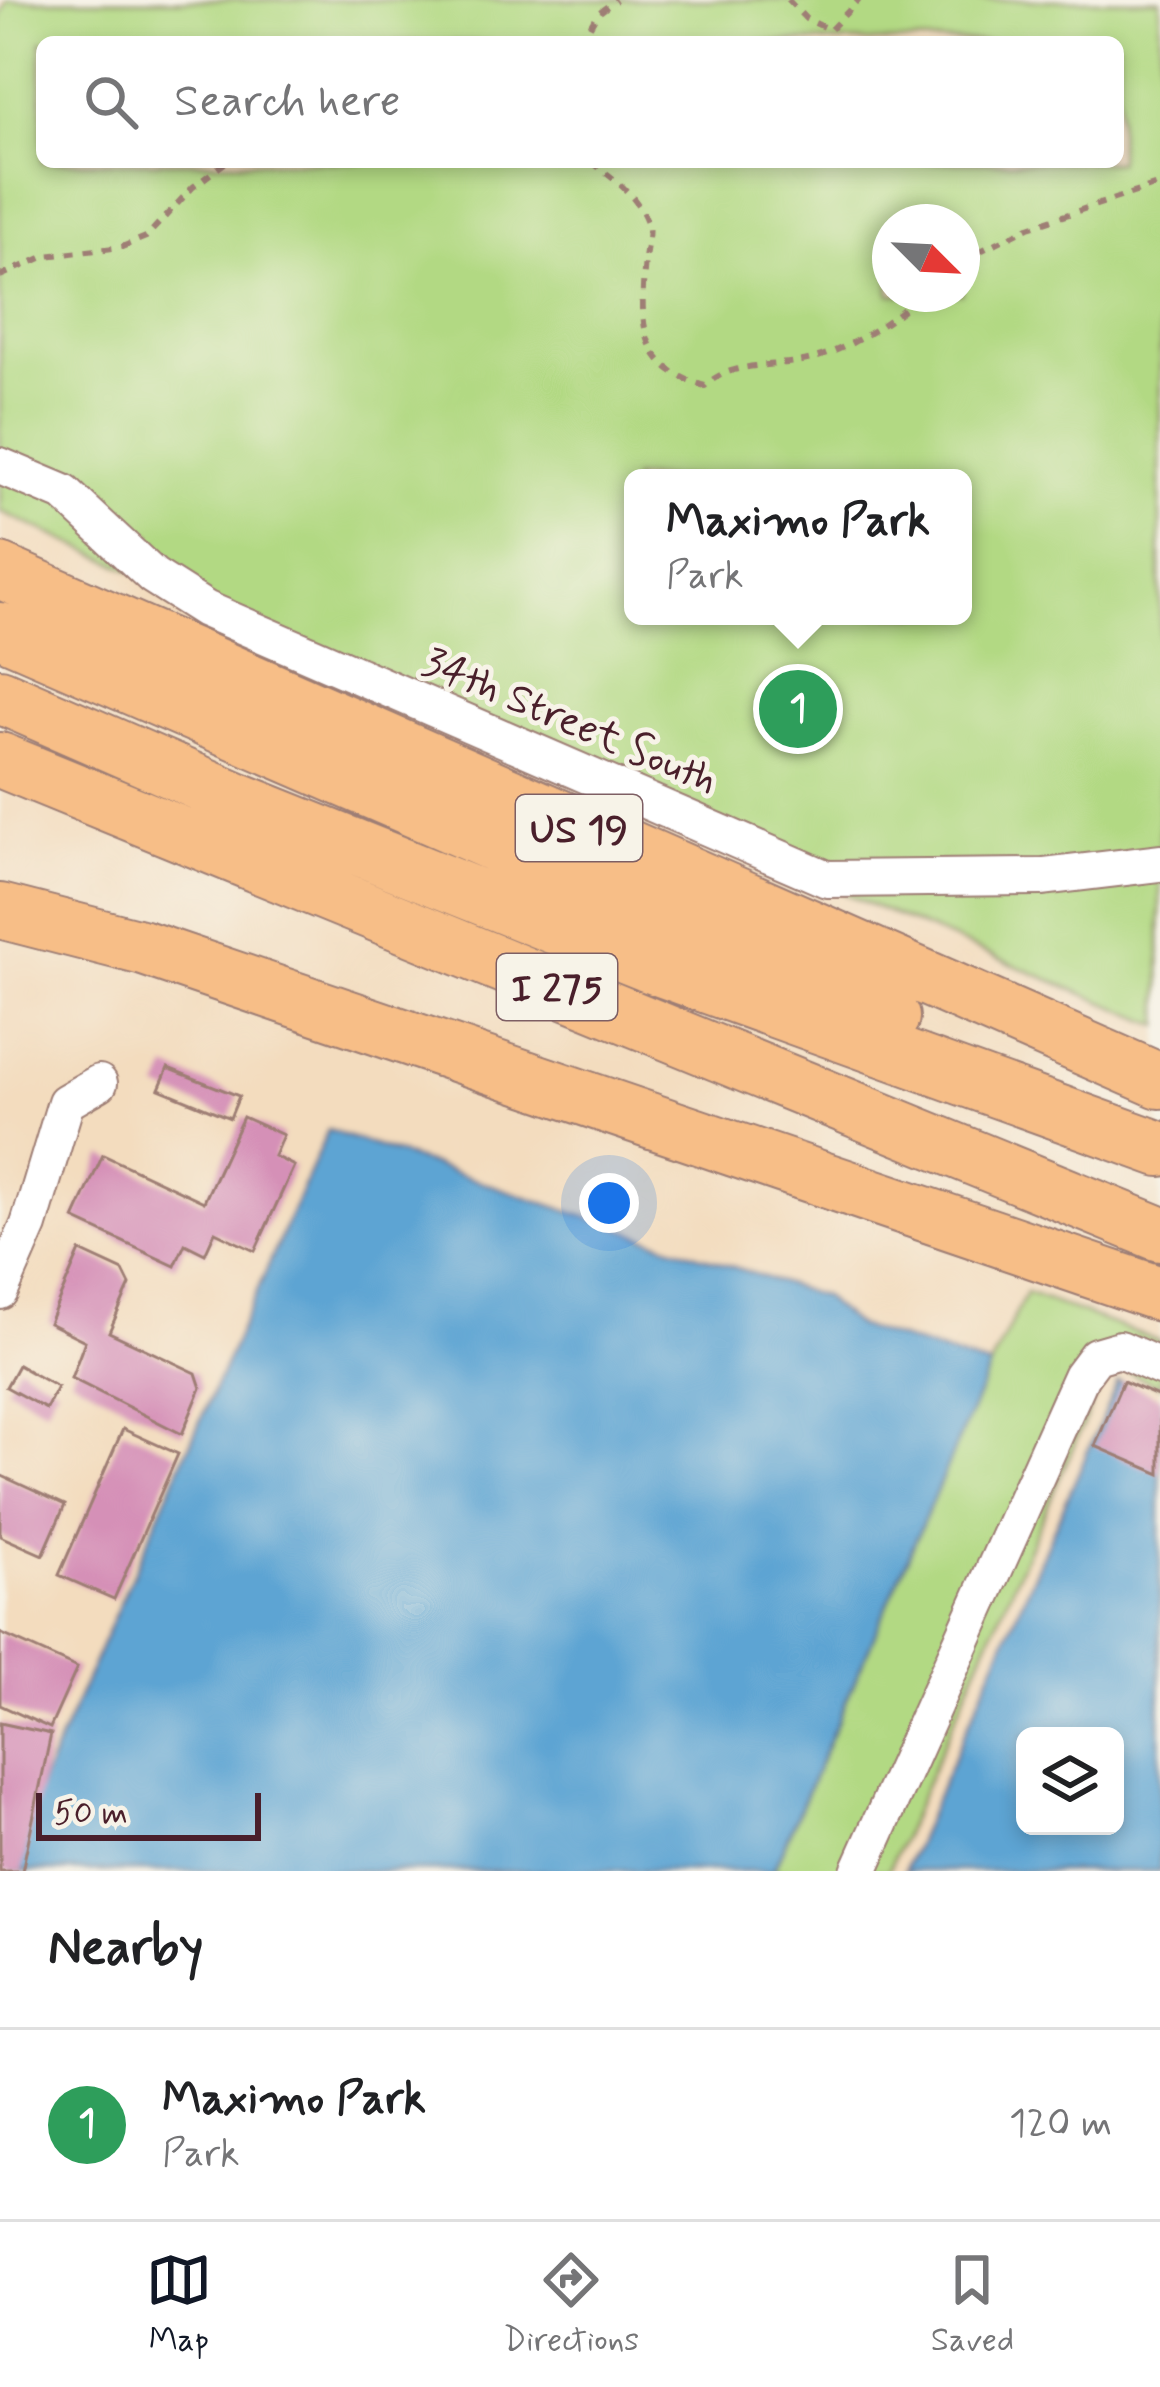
<!DOCTYPE html>
<style>
:root{--surface:#fff;--page:#f2f2f2;--text:#202124;--muted:#757577;--line:#e0e0e0;--accent:#111827}
body{margin:0;font-family:Mynerve,sans-serif;background:var(--page);color:var(--text)}
.controls{position:absolute;right:36px;bottom:36px;display:grid;overflow:hidden;border-radius:18px;box-shadow:0 6px 18px #0003}
.controls button{width:108px;height:108px;display:grid;place-items:center;padding:0;border:0;border-bottom:3px solid var(--line);background:var(--surface);color:var(--text);font:60px sans-serif}
.compass{position:absolute;left:872px;top:204px;width:108px;height:108px;border-radius:50%;background:var(--surface);box-shadow:0 6px 18px #0003;rotate:114deg}
.scale{position:absolute;left:36px;bottom:30px;width:225px;box-sizing:border-box;padding-left:12px;border:6px solid #4a1f2b;border-top:0;font-size:33px;line-height:42px;white-space:nowrap;color:#4a1f2b;-webkit-text-stroke:9px #f7f3e8;paint-order:stroke}
.you{position:absolute;left:609px;top:1203px;width:42px;height:42px;margin:-30px;border:9px solid #fff;border-radius:50%;background:#1a73e8;box-shadow:0 0 0 18px #1a73e833}
.badge{display:grid;place-items:center;width:78px;height:78px;border-radius:50%;background:var(--accent);color:#fff;font-size:39px;font-weight:700}
.pin{position:absolute;translate:-50% -50%;border:6px solid #fff;box-shadow:0 3px 12px #0006}
.popup{position:absolute;left:624px;top:469px;width:348px;height:156px;box-sizing:border-box;display:grid;place-content:center;border-radius:18px;background:var(--surface);filter:drop-shadow(0 3px 9px #0005);font-size:39px;white-space:nowrap;color:var(--muted)}
.popup b{font-size:45px;color:var(--text)}
.popup::after{content:'';position:absolute;left:50%;top:100%;margin-left:-24px;border:24px solid transparent;border-top-color:var(--surface)}
.list{margin:0;padding:0;list-style:none}
h2{display:flex;justify-content:space-between;align-items:center;height:156px;margin:0;padding:0 48px;font-size:51px}
h2 small{font-size:39px;font-weight:400;color:var(--muted)}
.list li{display:grid;grid-template-columns:78px 1fr auto;gap:36px;align-items:center;box-sizing:border-box;height:192px;padding:0 48px;border-top:3px solid var(--line)}
.list b{display:block;font-size:45px;white-space:nowrap}
.list p{margin:0;font-size:39px;white-space:nowrap;color:var(--muted)}
.list em{font-size:39px;font-style:normal;color:var(--muted)}
.icon{flex:none;width:66px;height:66px;fill:none;stroke:currentColor;stroke-width:2;stroke-linecap:round;stroke-linejoin:round}
.map{position:relative;flex:none;width:1160px;height:1871px;overflow:hidden}
.search{position:absolute;background:var(--surface);box-shadow:0 6px 18px #0003;left:36px;right:36px;top:36px;height:132px;display:flex;align-items:center;gap:30px;box-sizing:border-box;padding:0 42px;border-radius:18px;color:var(--muted);font-size:45px}
.sheet{height:348px;background:var(--surface)}
nav{display:flex;justify-content:space-around;align-items:center;box-sizing:border-box;height:168px;border-top:3px solid var(--line);background:var(--surface);font-size:33px;color:var(--muted)}
nav a{display:grid;justify-items:center;gap:6px}
nav .on{color:var(--accent)}
.map>svg:first-child{display:block}
.green{fill:#b2d983;stroke:#7e7c57;stroke-width:3;fill-rule:evenodd}
.water{fill:#5da4d3;stroke:#54627f;stroke-width:3;fill-rule:evenodd}
.building{fill:#d590b7}
.lines{fill:none;stroke-linecap:round;stroke-linejoin:round}
.minor-casing{stroke:#9e7e74;stroke-width:40}
.highway-casing{stroke:#9e7e74;stroke-width:58}
.path{stroke:#9e7e74;stroke-width:6;stroke-dasharray:9 9;stroke-linecap:butt}
.minor{stroke:#fff;stroke-width:36}
.highway{stroke:#f7be87;stroke-width:54}
.labels{text-anchor:middle;stroke-width:10;stroke-linejoin:round;paint-order:stroke}
.shield{fill:#f7f3e8;stroke:#7e5f64;stroke-width:3}
.shield-label{font-size:39px;font-weight:bold;fill:#4a1f2b}
.street-label{font-size:42px;fill:#4a1f2b;stroke:#f7f3e8}
</style>
<div class="map">
<svg width="1160" height="1871" viewBox="0 0 1160 1871">
<rect width="100%" height="100%" fill="#f7f3e8"/>
<filter id="ink" filterUnits="userSpaceOnUse"><feTurbulence type="fractalNoise" baseFrequency=".00833" numOctaves="2"/><feDisplacementMap in="SourceGraphic" scale="24" xChannelSelector="R" yChannelSelector="G"/><feConvolveMatrix kernelMatrix="1 2 1 2 8 2 1 2 1" color-interpolation-filters="sRGB"/></filter>
<filter id="wash" filterUnits="userSpaceOnUse"><feTurbulence type="fractalNoise" baseFrequency=".004" numOctaves="4" result="noise"/><feDisplacementMap in="SourceGraphic" scale="48" xChannelSelector="R" yChannelSelector="G"/><feGaussianBlur stdDeviation="2.7" result="paint"/><feColorMatrix in="noise" values="0 0 0 0 0 0 0 0 0 0 0 0 0 0 0 0 0 1.4 0 .05"/><feComposite in="paint" operator="in"/></filter>
<g filter="url(#wash)">
<rect width="100%" height="100%" fill="#f3dcbe"/>
<!-- green -->
<path class="green" d="M7 0H1160V1026L873 906 0 511V17ZM42 42H1118V162H42ZM890 222H962V294H890ZM633 478H963V616H633Z
M1026 1293 1160 1341V1386L1123 1370 1104 1376 888 1871H773L965 1418Z"/>
<!-- water -->
<path class="water" d="M328 1130 823 1297 857 1326 990 1367 773 1871H12L25 1819Z
M1118 1382 1160 1400V1871H904ZM1025 1736H1115V1826H1025Z"/>
<g id="blocks">
<!-- building -->
<path class="building" d="M168 1068 239 1096 230 1118 159 1089Z
M243 1117 283 1135 274 1156 294 1166 255 1251 215 1232 205 1254 185 1244 175 1266 74 1219 103 1155 204 1202Z
M80 1251 123 1271 130 1285 109 1332 196 1373 201 1388 182 1434 71 1378 85 1341 49 1323Z
M18 1365 57 1387 46 1409 6 1387Z
M1123 1381 1160 1397V1474L1095 1446Z
M123 1429 178 1454 114 1599 59 1575Z
M0 1475 65 1505 43 1555 0 1536Z
M0 1633 77 1668 50 1728 0 1705Z
M0 1723 51 1734 22 1871H0Z"/>
</g>
</g>
<g filter="url(#ink)">
<use href="#blocks" fill-opacity="0" stroke="#9e7e74" stroke-width="3"/>
<g class="lines">
<defs>
<path id="minor" d="M0 466 64 493 153 576 205 609 827 879 1043 877 1160 863
M0 1291 29 1225 66 1102 99 1083
M859 1871 1081 1376 1096 1356 1120 1349 1160 1367"/>
<path id="highway" d="M0 571 1160 1081
M0 630 892 1017
M0 696 236 799 647 964 1160 1149
M0 760 1160 1234
M0 911 144 948 1160 1294"/>
</defs>
<!-- minor casing -->
<use href="#minor" class="minor-casing"/>
<!-- highway casing -->
<use href="#highway" class="highway-casing"/>
<!-- path -->
<path class="path" d="M788 0 806 19 830 30 859 0
M581 42 597 14 616 0
M592 162C615 180 636 194 647 222 651 231 646 249 645 259 640 320 637 367 705 386 732 359 778 369 815 358 855 346 891 321 922 294
M962 260 1029 227 1160 184
M0 276 46 256 122 247 146 237 193 187 226 162"/>
<!-- minor -->
<use href="#minor" class="minor"/>
<!-- highway -->
<use href="#highway" class="highway"/>
</g>
</g>
<g class="labels">
<!-- shield labels -->
<g class="shield">
<rect x="516" y="795" width="126" height="66" rx="9"/>
<rect x="497" y="954" width="120" height="66" rx="9"/>
</g>
<g class="shield-label">
<text x="579" y="842">US 19</text>
<text x="557" y="1001">I 275</text>
</g>
<!-- street labels -->
<g class="street-label">
<text transform="translate(571 719) rotate(23)" y="15">34th Street South</text>
</g>
</g>
</svg>
<div class="controls">
<button><svg class="icon" aria-label="layers" viewBox="0 0 24 24"><path d="M12 4l9 5-9 5-9-5zM3 14l9 5 9-5"/></svg></button>
</div>
<svg class="compass" viewBox="-18 -18 36 36"><path d="M0-13l5 13h-10z" fill="#e53935"/><path d="M0 13l5-13h-10z" fill="#757577"/></svg>
<div class="scale">50 m</div>
<div class="you"></div>
<div class="pin badge" style="left:798px;top:709px;background:#2e9e5b">1</div>
<div class="popup"><b>Maximo Park</b>Park</div>
<div class="search"><svg class="icon" aria-label="search" viewBox="0 0 24 24"><circle cx="10" cy="10" r="6"/><path d="M15 15l6 6"/></svg>Search here</div>
</div>
<section class="sheet">
<h2>Nearby<small></small></h2>
<ul class="list">
<li><span class="badge" style="background:#2e9e5b">1</span><div><b>Maximo Park</b><p>Park</p></div><em>120 m</em></li>
</ul>
</section>
<nav>
<a class="on"><svg class="icon" aria-label="map" viewBox="0 0 24 24"><path d="M3 6l6-2 6 2 6-2v14l-6 2-6-2-6 2zM9 4v14M15 6v14"/></svg>Map</a>
<a><svg class="icon" aria-label="directions" viewBox="0 0 24 24"><path d="M12 3l9 9-9 9-9-9zM9 14v-3h6M13 9l2 2-2 2"/></svg>Directions</a>
<a><svg class="icon" aria-label="saved" viewBox="0 0 24 24"><path d="M7 4h10v16l-5-4-5 4z"/></svg>Saved</a>
</nav>
